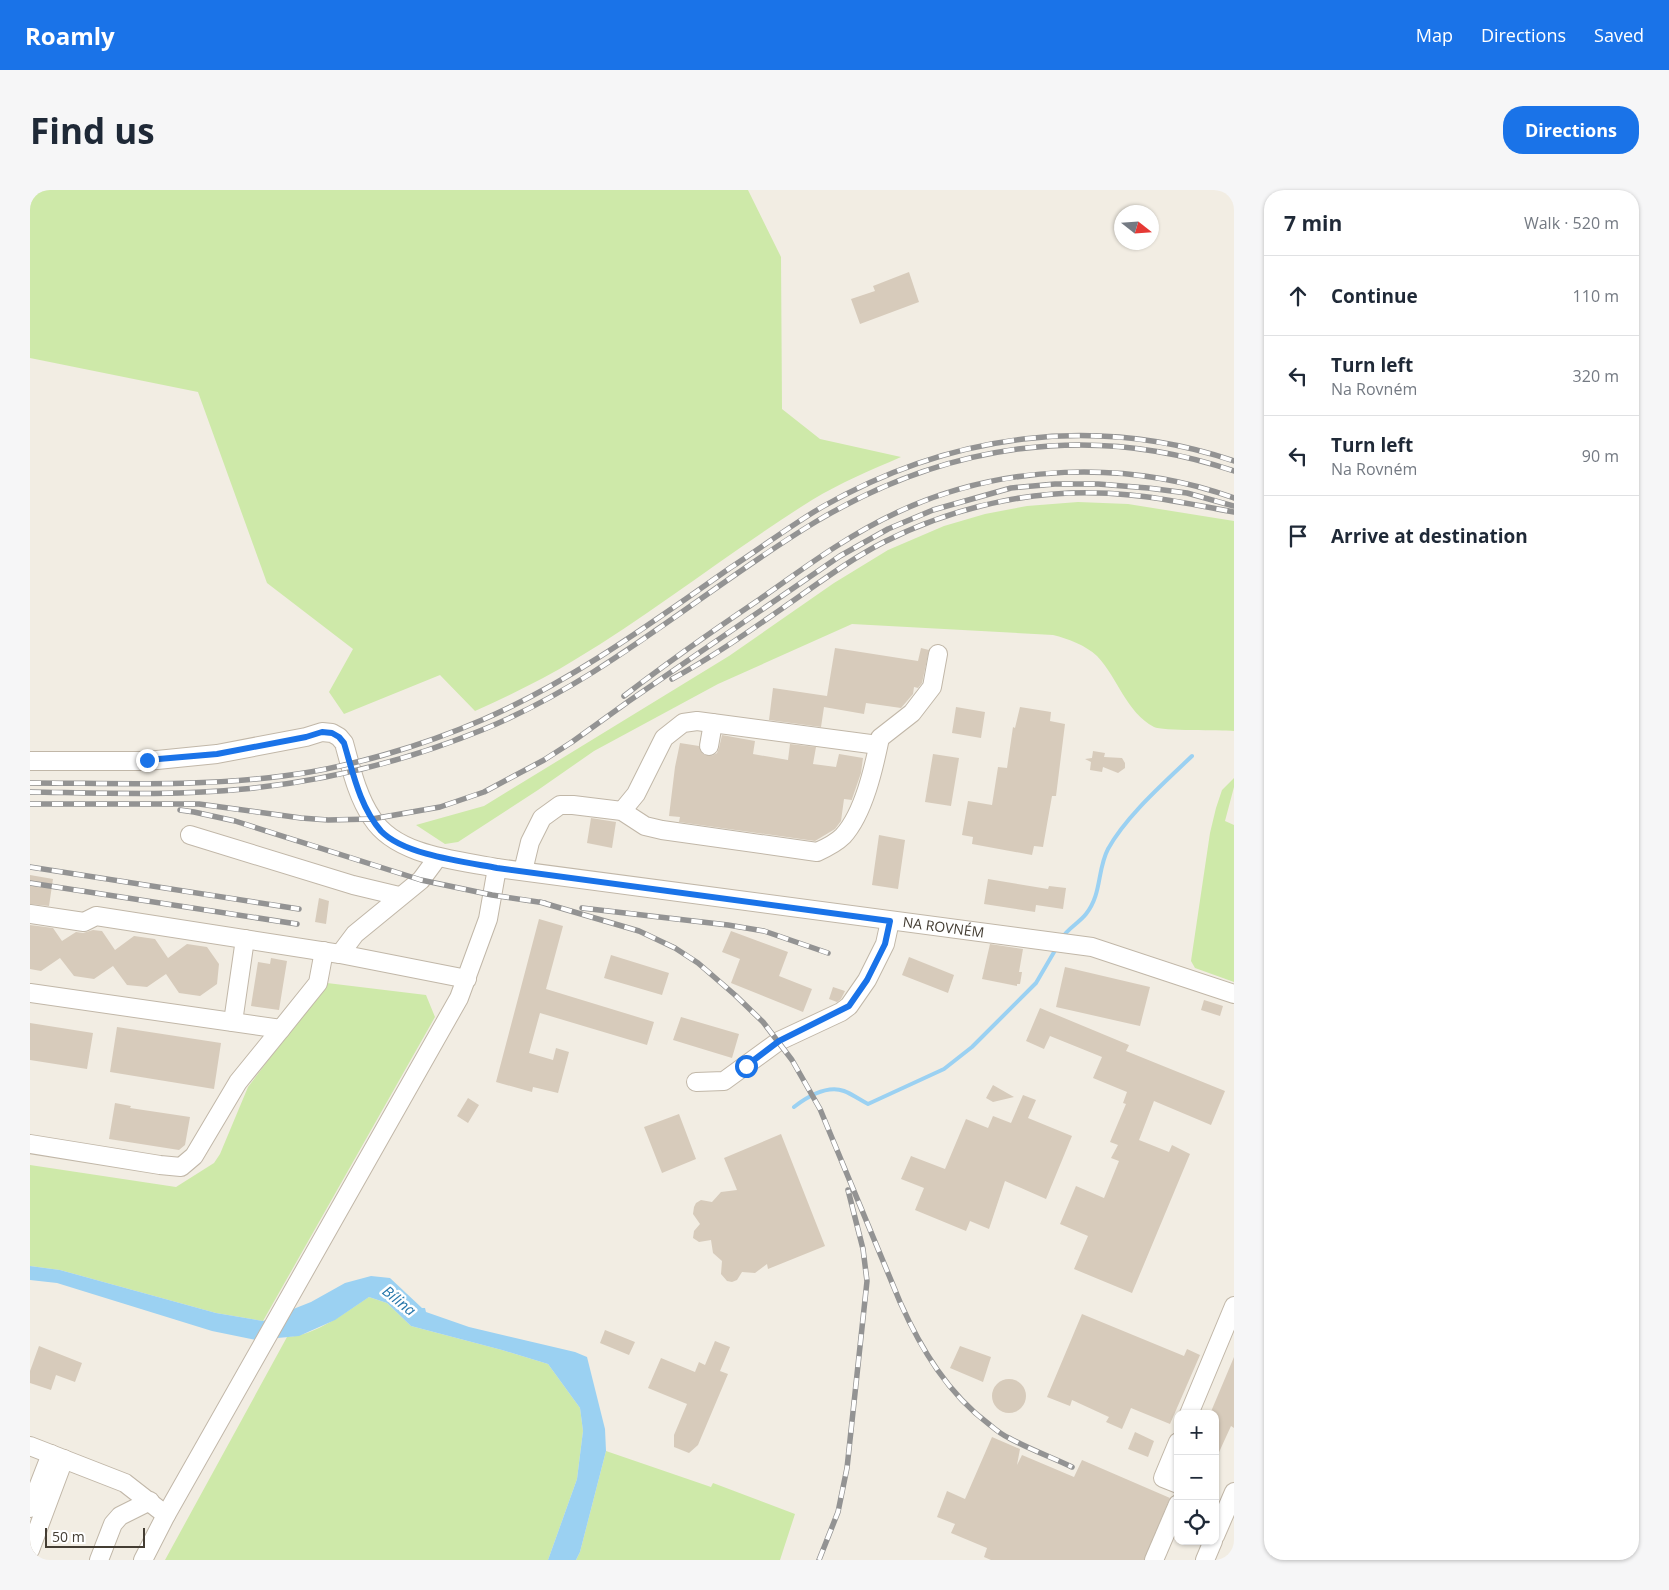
<!DOCTYPE html>
<meta charset="utf-8">
<style>
:root{--surface:#fff;--page:#f6f6f7;--text:#1f2937;--muted:#747a83;--line:#e0e1e3;--accent:#1a73e8}
body{margin:0;font-family:"Open Sans",sans-serif;background:var(--page);color:var(--text)}
.controls{position:absolute;right:15px;bottom:15px;display:grid;overflow:hidden;border-radius:10px;box-shadow:0 1px 4px #0004}
.controls button{width:45px;height:45px;display:grid;place-items:center;padding:0;border:0;border-bottom:1px solid var(--line);background:var(--surface);color:var(--text);font:25px sans-serif}
.compass{position:absolute;left:1084px;top:15px;width:45px;height:45px;border-radius:50%;background:var(--surface);box-shadow:0 1px 4px #0004;rotate:107deg}
.scale{position:absolute;left:15px;bottom:12px;width:100px;box-sizing:border-box;padding-left:5px;border:2px solid #443d33;border-top:0;font-size:14px;line-height:18px;white-space:nowrap;color:#443d33;-webkit-text-stroke:4px #fff;paint-order:stroke}
.stop{position:absolute;width:15px;height:15px;margin:-11px;border:4px solid #1a73e8;border-radius:50%;background:#fff}
.stop.end{background:#1a73e8;border-color:#fff;box-shadow:0 1px 5px #0008}
.list{margin:0;padding:0;list-style:none}
h2{display:flex;justify-content:space-between;align-items:center;height:65px;margin:0;padding:0 20px;font-size:21px}
h2 small{font-size:16px;font-weight:400;color:var(--muted)}
.list li{display:grid;grid-template-columns:32px 1fr auto;gap:15px;align-items:center;box-sizing:border-box;height:80px;padding:0 20px;border-top:1px solid var(--line)}
.list b{display:block;font-size:19px;white-space:nowrap}
.list p{margin:0;font-size:16px;white-space:nowrap;color:var(--muted)}
.list em{font-size:16px;font-style:normal;color:var(--muted)}
.icon{flex:none;width:28px;height:28px;fill:none;stroke:currentColor;stroke-width:2;stroke-linecap:round;stroke-linejoin:round}
.map{position:relative;flex:none;width:1204px;height:1370px;overflow:hidden;border-radius:20px}
header{display:flex;align-items:center;gap:30px;box-sizing:border-box;height:70px;padding:0 25px;background:var(--accent);color:#fff}
header strong{font-size:24px}
nav{display:flex;gap:28px;margin-inline-start:auto;font-size:18px}
.intro{display:flex;align-items:center;justify-content:space-between;box-sizing:border-box;height:120px;padding:0 30px}
h1{margin:0;font-size:35px}
.button{padding:12px 22px;border-radius:20px;background:var(--accent);color:#fff;font-size:18px;font-weight:700}
main{display:flex;gap:30px;padding:0 30px}
aside{flex:1;background:var(--surface);border-radius:20px;box-shadow:0 1px 4px #0004}
.map>svg:first-child{display:block}
.green{fill:#cee9a9}
.water{fill:#9bd1f2}
.lines{fill:none;stroke-linecap:round;stroke-linejoin:round}
.stream{stroke:#9bd1f2;stroke-width:4}
.building{fill:#d7cbbb}
.minor-casing{stroke:#c1b7a8;stroke-width:20}
.minor{stroke:#fff;stroke-width:18}
.rail-casing{stroke:#939393;stroke-width:5.5}
.rail{stroke:#fff;stroke-width:4;stroke-dasharray:11;stroke-linecap:butt}
.route{stroke:#1a73e8;stroke-width:6}
.labels{text-anchor:middle;stroke-width:5;stroke-linejoin:round;paint-order:stroke}
.street-label{font-size:14px;fill:#443d33;stroke:#fff}
.water-label{font-size:15px;font-style:italic;fill:#2878ab;stroke:#fff}
</style>
<header>
<strong>Roamly</strong>
<nav><a>Map</a><a>Directions</a><a>Saved</a></nav>
</header>
<div class="intro"><h1>Find us</h1><a class="button">Directions</a></div>
<main>
<div class="map">
<svg width="1204" height="1370" viewBox="0 0 1204 1370">
<rect width="100%" height="100%" fill="#f2ede3"/>
<!-- green -->
<path class="green" d="M0 0H718L751 67 752 219 790 249 871 267C841 280 810 293 782 310 702 360 627 420 546 469 514 489 480 505 445 521L410 485 314 524 299 502 323 459 237 393 168 202 0 168Z
M1048 312 1098 314 1204 331V541C1191 540 1132 541 1124 537 1096 522 1088 488 1067 466 1055 455 1039 449 1023 445L822 434 688 494 564 561 508 600 428 652 415 654 386 635 454 616 699 466 804 393 858 360 914 336 955 324 997 316Z
M1204 588V597L1195 631 1204 635V792L1165 778 1161 771 1180 643 1186 618 1192 600Z
M297 793 396 805 405 827 233 1131 186 1123 30 1080 0 1076V975L146 997 184 973 190 964 218 897Z
M339 1107 357 1113 381 1136 472 1160 518 1174 550 1218 553 1241 547 1289 518 1370H135L257 1147C287 1145 314 1123 339 1107Z
M576 1261 681 1297 683 1293 765 1324 750 1370H546L550 1362Z"/>
<!-- water -->
<path class="water" d="M0 1076 30 1080 186 1123 233 1131 281 1112 315 1093 341 1086 360 1088 392 1118H395L396 1122 439 1137 545 1162 557 1167 575 1239 576 1261 550 1362 546 1370H518L547 1289 553 1241 550 1218 518 1174 472 1160 381 1136 357 1113 339 1107 305 1130 269 1146 226 1150 182 1141 27 1093 0 1090Z"/>
<g class="lines">
<!-- stream -->
<path class="stream" d="M1032 748C1038 738 1049 733 1056 724 1072 704 1067 680 1078 659 1096 626 1135 592 1162 566
M764 917C777 907 797 895 814 901 822 904 830 910 838 914L914 879 942 857 1006 793 1027 757"/>
</g>
<!-- building -->
<path class="building" d="M879 82 889 112 830 134 821 109 845 101 843 96Z
M805 458 888 471 891 458 899 460 892 493 888 498 884 497 883 504 871 518 836 513 834 524 794 517 791 537 739 530 743 498 797 506Z
M926 517 955 522 951 548 922 543Z
M990 517 1021 522 1020 531 1035 534 1026 606H1022L1013 657 1004 656 1002 665 942 654 943 647 932 645 938 611 962 615 968 577 977 578 983 537 985 538Z
M692 545 725 551 723 564 758 570 760 554 786 557 783 574 806 577 809 564 833 568 831 583 822 609V610L814 609 811 631 805 639 785 651 649 632 650 627 639 626 645 577 650 553 669 556 673 564 682 566 687 563 689 558Z
M1063 561 1075 563 1074 567 1092 568 1095 573V578L1088 583 1073 577 1072 582 1060 580 1061 572 1055 569 1062 568Z
M903 564 929 568 921 616 895 612Z
M561 628 586 632 582 658 557 653Z
M849 645 875 650 868 699 842 695Z
M0 685 23 689 19 716 0 714Z
M958 689 1018 699 1019 696 1036 698 1033 719 1006 715 1005 722 954 714Z
M289 708 299 711 296 734 285 732Z
M509 729 533 736 516 799 624 832 617 855 510 823 499 863 523 870 526 858 539 862 528 903 503 897 502 902 466 892Z
M0 735 23 738 32 751 46 742 53 743 63 740 72 741 85 760 104 746 125 749 138 768 157 754 177 757 189 774 187 794 170 806 149 803 136 784 117 797 97 795 83 776 64 789 44 786 30 768 11 781 0 779Z
M701 741 758 762 749 786 782 799 773 822 701 793 710 769 692 762Z
M960 754 993 759 989 782H992L990 794H987V796L952 789Z
M581 765 639 783 632 805 574 788Z
M879 767 924 785 918 803 872 785Z
M241 768 257 771 249 820 221 816 228 772 240 774Z
M1035 777 1120 797 1110 836 1026 817Z
M803 797 815 801 811 809 807 812 799 809Z
M1174 810 1193 816 1190 826 1171 820Z
M1010 818 1099 855 1096 861 1195 901 1181 935 1124 911 1109 950 1139 962 1142 955 1160 964 1102 1103 1044 1079 1058 1046 1030 1034 1046 996 1074 1008 1089 971 1081 968 1088 955 1080 952 1096 914 1093 913 1097 902 1063 888 1072 867 1020 846 1014 859 996 851Z
M651 827 709 844 702 868 643 850Z
M0 833 63 843 57 879 0 870Z
M87 837 191 853 184 899 80 882Z
M963 895 984 907 963 912 956 908Z
M993 905 1006 910 998 928 1042 946 1016 1009 975 991 959 1039 940 1031 936 1041 885 1020 894 998 871 989 881 966 915 979 936 929 958 938 963 926 981 933Z
M438 908 449 915 438 933 427 926Z
M85 913 101 916 100 918 160 927 155 955 149 960 79 949Z
M649 924 666 969 632 983 614 937Z
M751 944 795 1056 738 1079 737 1074 725 1083 712 1082 707 1090 702 1092 697 1091 691 1084 692 1071 683 1063 681 1050 669 1052 663 1048 664 1041 670 1034 663 1024 664 1017 666 1013 671 1010 682 1012 691 1002 707 1000 694 968Z
M1052 1124 1154 1166 1157 1159 1170 1165 1140 1234 1101 1218 1092 1239 1076 1232 1079 1227 1042 1210 1040 1216 1017 1207Z
M575 1140 605 1152 599 1165 570 1153Z
M685 1151 700 1157 690 1181 698 1184 668 1255 659 1263 644 1257V1245L657 1214 618 1198 631 1168 665 1182 669 1172 675 1175Z
M9 1156 52 1173 45 1192 26 1185 21 1200 0 1193V1181Z
M930 1156 961 1167 953 1192 920 1178Z
M1204 1167V1238L1201 1236 1185 1271V1224H1180Z
M962 1206a17 17 0 1 1 34 0a17 17 0 1 1-34 0Z
M1105 1242 1124 1251 1118 1267 1098 1259Z
M962 1247 990 1259 987 1275 992 1265 1044 1287 1052 1270 1140 1308 1114 1370H961L954 1367 957 1358 921 1343 925 1334 907 1327 917 1301 935 1309Z"/>
<g class="lines">
<defs>
<g id="minor">
<path d="M679 556 683 533"/>
<path id="s1" d="M0 571H117L187 564 276 547 292 542 302 543 309 547 314 553C321 578 327 606 342 628 366 666 427 670 467 678L1062 757 1204 804"/>
<path d="M592 621 606 604 634 548 653 533 667 531 848 555"/>
<path d="M160 645 323 695 369 706"/>
<path d="M493 681 500 652 512 628 530 615H543L592 621 615 636 632 640 787 662C796 658 806 653 813 646 834 623 844 577 850 548L882 523 902 497 908 464"/>
<path d="M0 724 54 732 66 726 310 764 437 789"/>
<path d="M310 764 325 744 391 690 408 667"/>
<path d="M0 803 251 839 288 793 294 761"/>
<path d="M203 832 215 749"/>
<path d="M666 892 694 891 749 851 811 822 819 816 837 790 855 754 860 731"/>
<path d="M0 954 130 975 151 977 164 966 208 892 251 839"/>
<path d="M1159 1224 1204 1116"/>
<path d="M1148 1252 1133 1288 1148 1294"/>
<path d="M0 1256 95 1293 136 1325"/>
<path d="M0 1318 21 1264"/>
<path d="M1185 1346 1204 1302"/>
<path d="M0 1360 34 1269"/>
<path d="M69 1370 83 1334 90 1326 120 1311"/>
<path d="M113 1370 136 1325 429 808 458 729 467 678"/>
<path d="M1124 1370 1148 1314"/>
<path d="M1175 1370 1183 1351"/>
</g>
</defs>
<!-- minor casing -->
<use href="#minor" class="minor-casing"/>
<!-- minor -->
<use href="#minor" class="minor"/>
<defs>
<path id="rail" d="M642 489C683 467 721 440 760 413 790 392 821 369 854 352 929 314 1016 296 1100 305 1135 308 1169 316 1204 322
M594 506C638 472 684 440 730 409 774 378 818 345 868 322 971 274 1097 269 1204 308
M0 593C84 593 169 597 253 586 318 578 392 556 452 530 542 491 620 434 700 378 731 358 760 336 792 317 920 244 1064 224 1204 271
M0 602C70 603 144 606 214 599 296 591 376 571 452 540 575 490 674 399 787 331 917 254 1060 232 1204 281
M0 614H169L271 628 298 630 342 629 410 617 454 602 514 570 542 552 599 511 810 366 858 339 903 320 981 298 1025 294H1068L1118 298 1157 303 1204 316
M150 620 164 622 205 631 391 690 462 705 515 713
M0 677 269 719
M0 693 267 734
M510 712 609 741 645 758 668 773 705 805 733 832 762 870 790 919 870 1112C891 1159 918 1204 960 1235 966 1240 972 1245 979 1248 999 1259 1021 1267 1042 1277
M552 718 698 735 734 741 798 763
M789 1370 808 1322 817 1278 837 1091 833 1059 818 1000"/>
</defs>
<!-- rail casing -->
<use href="#rail" class="rail-casing"/>
<!-- rail -->
<use href="#rail" class="rail"/>
</g>
<g class="lines">
<!-- route -->
<path class="route" d="M117 570 187 564 276 547 292 542 302 543 309 547 314 553C323 583 330 617 351 641 374 665 435 672 467 678L860 731 855 754 837 790 819 816 749 851 716 876"/>
</g>
<g class="labels">
<!-- street labels -->
<g class="street-label">
<text dy="5" stroke="none"><textPath href="#s1" startOffset="990">NA ROVNÉM</textPath></text>
</g>
<!-- water labels -->
<g class="water-label">
<text transform="translate(369 1111) rotate(39)" y="5">Bílina</text>
</g>
</g>
</svg>
<div class="controls">
<button>+</button>
<button>−</button>
<button><svg class="icon" aria-label="locate" viewBox="0 0 24 24"><circle cx="12" cy="12" r="6"/><path d="M12 2v4M12 18v4M2 12h4M18 12h4"/></svg></button>
</div>
<svg class="compass" viewBox="-18 -18 36 36"><path d="M0-13l5 13h-10z" fill="#e53935"/><path d="M0 13l5-13h-10z" fill="#747a83"/></svg>
<div class="scale">50 m</div>
<div class="stop" style="left:716px;top:876px"></div>
<div class="stop end" style="left:117px;top:570px"></div>
</div>
<aside>
<h2>7 min<small>Walk · 520 m</small></h2>
<ul class="list">
<li><svg class="icon" aria-label="ahead" viewBox="0 0 24 24"><path d="M12 20V5M6 11l6-6 6 6"/></svg><div><b>Continue</b></div><em>110 m</em></li>
<li><svg class="icon" aria-label="left" viewBox="0 0 24 24"><path d="M17 20v-9H6M10 6l-5 5 5 5"/></svg><div><b>Turn left</b><p>Na Rovném</p></div><em>320 m</em></li>
<li><svg class="icon" aria-label="left" viewBox="0 0 24 24"><path d="M17 20v-9H6M10 6l-5 5 5 5"/></svg><div><b>Turn left</b><p>Na Rovném</p></div><em>90 m</em></li>
<li><svg class="icon" aria-label="arrive" viewBox="0 0 24 24"><path d="M6 21V4h12l-3 4 3 4H6"/></svg><div><b>Arrive at destination</b></div></li>
</ul>
</aside>
</main>
